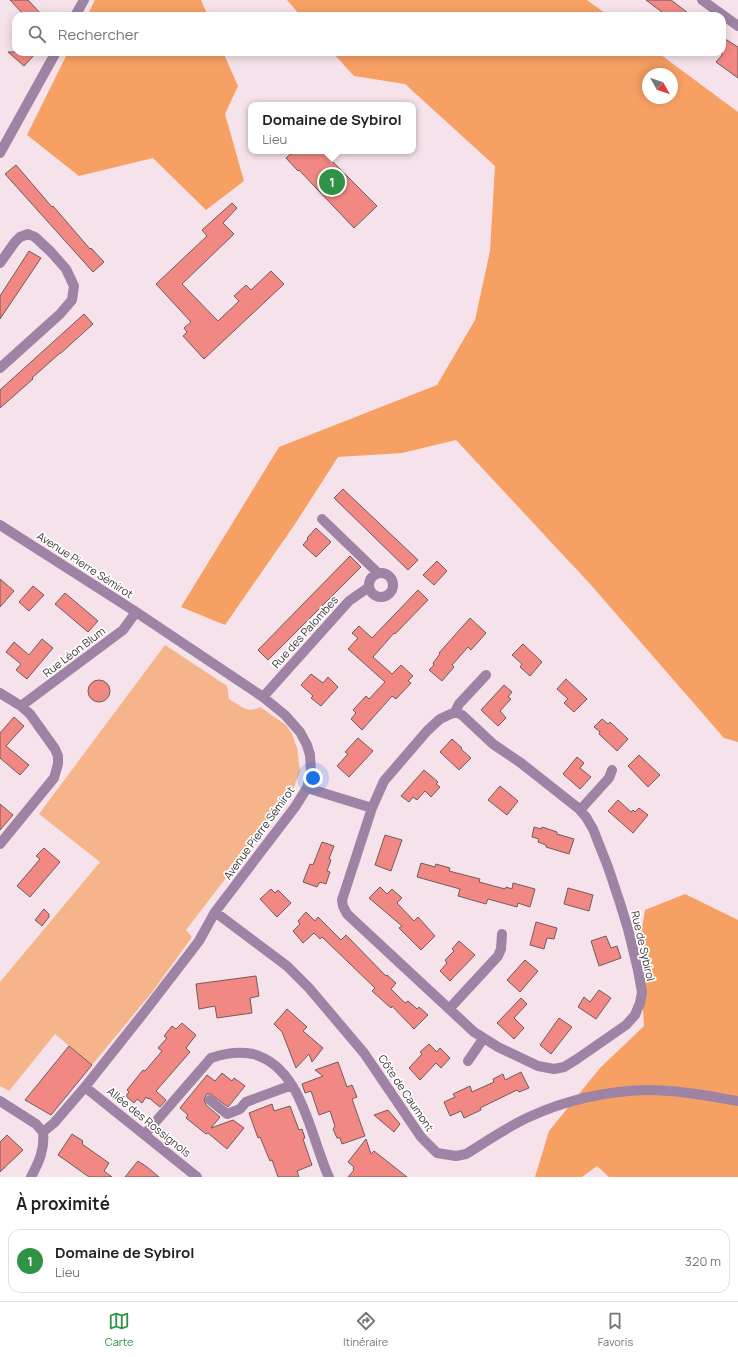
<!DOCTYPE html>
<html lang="fr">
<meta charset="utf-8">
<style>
:root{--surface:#fff;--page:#f2f2f2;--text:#222;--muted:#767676;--line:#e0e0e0;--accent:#2f9247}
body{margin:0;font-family:Manrope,sans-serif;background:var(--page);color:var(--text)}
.compass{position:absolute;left:642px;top:68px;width:36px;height:36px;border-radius:50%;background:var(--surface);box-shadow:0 2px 10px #0003;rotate:130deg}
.you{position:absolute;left:313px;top:778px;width:14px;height:14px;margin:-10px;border:3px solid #fff;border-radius:50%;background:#1a73e8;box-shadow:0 0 0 6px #1a73e833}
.badge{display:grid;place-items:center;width:26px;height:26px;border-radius:50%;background:var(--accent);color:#fff;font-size:13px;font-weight:700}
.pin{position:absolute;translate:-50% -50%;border:2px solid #fff;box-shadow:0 1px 4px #0006}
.popup{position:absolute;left:248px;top:102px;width:168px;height:52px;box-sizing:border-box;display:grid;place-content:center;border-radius:8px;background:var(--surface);filter:drop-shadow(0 1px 3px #0005);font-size:13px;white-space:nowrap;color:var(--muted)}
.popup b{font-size:15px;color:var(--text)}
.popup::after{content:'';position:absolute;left:50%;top:100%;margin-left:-8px;border:8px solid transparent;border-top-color:var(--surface)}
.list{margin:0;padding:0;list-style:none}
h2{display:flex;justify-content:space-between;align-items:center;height:52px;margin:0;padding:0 16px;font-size:17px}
h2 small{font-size:13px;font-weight:400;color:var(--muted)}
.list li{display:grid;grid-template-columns:26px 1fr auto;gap:12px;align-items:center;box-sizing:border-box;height:64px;margin:0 8px 8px;padding:0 8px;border:1px solid var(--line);border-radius:12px}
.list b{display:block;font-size:15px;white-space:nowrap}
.list p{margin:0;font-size:13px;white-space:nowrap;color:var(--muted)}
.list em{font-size:13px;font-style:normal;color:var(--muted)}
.icon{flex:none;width:22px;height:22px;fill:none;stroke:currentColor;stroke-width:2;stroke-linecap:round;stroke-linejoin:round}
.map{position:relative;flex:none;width:738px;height:1177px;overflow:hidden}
.search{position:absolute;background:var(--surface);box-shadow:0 2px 10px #0003;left:12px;right:12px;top:12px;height:44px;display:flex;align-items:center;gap:10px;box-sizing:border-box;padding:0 14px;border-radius:12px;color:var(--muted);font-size:15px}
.sheet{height:124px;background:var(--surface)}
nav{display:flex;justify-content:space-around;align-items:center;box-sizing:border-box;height:56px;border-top:1px solid var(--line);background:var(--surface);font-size:11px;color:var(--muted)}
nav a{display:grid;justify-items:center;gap:2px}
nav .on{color:var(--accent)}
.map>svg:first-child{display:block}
.green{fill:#f5b489}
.forest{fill:#f7a064;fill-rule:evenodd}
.building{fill:#f18884;stroke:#705d5b}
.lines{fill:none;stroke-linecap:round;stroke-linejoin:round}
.minor{stroke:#9f83a4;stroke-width:10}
.labels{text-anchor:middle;stroke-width:3.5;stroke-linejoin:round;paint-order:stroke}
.street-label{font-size:11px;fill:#3e3639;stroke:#fff}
</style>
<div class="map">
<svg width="738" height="1177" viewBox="0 0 738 1177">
<rect width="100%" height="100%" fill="#f6e2ea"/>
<!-- green -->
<path class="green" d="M165 645 227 686 229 699C241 706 247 714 260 707L286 725 292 734 297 748 300 771 292 792 186 930 192 937 153 991 92 1065 55 1034 9 1091 0 1086V982L100 862 39 814Z"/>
<!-- forest -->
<path class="forest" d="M95 0H201L208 16H87Z
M287 0H587L609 16H301Z
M68 52H223L238 86 225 114 244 181 206 210 153 158 79 176 27 135Z
M332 52H657L738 112V742L724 738 591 585 456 440 402 453 338 457 295 524 225 625 181 607 279 447 437 385 475 320 490 251 495 166 405 84 354 76ZM648 74H672V98H648Z
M685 894 738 920V1177H609L597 1166 582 1177H535L549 1131 600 1068 644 1026 639 946 645 910Z"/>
<!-- building -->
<path class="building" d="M10 0H28L43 16H25Z
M646 0H671L692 16H667Z
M722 37 738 47V78L716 62 722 55Z
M8 52H37L24 66Z
M294 151H322L377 206 354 228 299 170 298 171 286 158Z
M16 165 52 207 53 206 90 249 91 248 104 262 93 272 5 174Z
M232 203 237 208 223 223 234 234 182 284 218 321 239 301 234 296 246 285 251 290 271 271 284 284 204 359 183 336 187 332 184 328 191 322 156 284 207 236 202 230Z
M29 251 41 258 0 319V296Z
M84 314 93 324 61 353H60L32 378 33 379 0 408V390Z
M343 489 418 560 408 570 334 498Z
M316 528 331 542 316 557 303 545 308 539 307 538Z
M350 556 361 567 268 660 258 650Z
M437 561 447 571 434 585 423 575Z
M0 579 14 591 0 607Z
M33 586 44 595 29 611 19 602Z
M418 590 428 600 395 634 394 633 373 657 392 674 401 665 413 676 408 681 411 683 396 699 392 696 362 730 351 719 356 713 353 710 366 696 369 699 385 682 348 649 358 638 352 633 359 626 372 638Z
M65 593 98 621 88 632 55 604Z
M470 618 486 633 471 650 468 647 452 665 454 667 442 681 429 670 434 665 433 663 440 654 439 653Z
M42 639 53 648 27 679 16 670 21 664 6 652 14 642 29 655Z
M523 644 542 662 530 676 520 667 522 664 512 655Z
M311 674 323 683 328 677 338 687 321 706 311 698 313 696 301 685Z
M566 679 587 699 574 712 564 703 568 699 557 689Z
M88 691a11 11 0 1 1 22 0a11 11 0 1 1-22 0Z
M504 685 512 692 508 697 511 699 500 711 506 718 498 726 481 710Z
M14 717 24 726 6 746 29 765 20 775 0 758V733Z
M602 719 608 724 610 722 628 739 617 751 599 734 600 732 594 727Z
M358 738 373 751 349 777 337 766 348 754 345 752Z
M452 739 462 748 461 749 471 758 459 770 440 752Z
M639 755 660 775 648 787 628 766Z
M577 757 584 763 580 768 591 777 580 789 563 774Z
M424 770 438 782 436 784 440 787 431 797 425 791 417 800 413 797 409 802 401 796Z
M500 786 518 801 507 815 488 800Z
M618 800 631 812 633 810 635 812 639 808 648 815 633 833 608 811Z
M0 804 13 815 0 830Z
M534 827 541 829 542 827 557 832V834L574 839 569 854 546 847V845L538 842 539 839 532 837Z
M385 835 402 840 391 871 375 865Z
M322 842 334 846 329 859 331 860 327 871 330 872 326 884 320 882 317 887 303 882 310 864 313 865Z
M44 848 60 862 30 897 17 886 40 859 36 856Z
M421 863 435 867 436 864 450 868 449 871 480 879 479 882 505 889 506 887 512 889 513 883 535 889 530 907 518 903 517 907 488 899 486 904 458 896 460 889 417 877Z
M380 887 387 894 392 889 402 898 397 903 414 921 418 917 435 936 421 950 399 928 402 926 369 898Z
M568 888 593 895 589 911 564 904Z
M271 889 275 893 278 890 291 903 277 917 260 899Z
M44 909 49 914V917L42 926 35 920Z
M306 912 315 921 318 917 341 940 346 935 386 976 387 975 396 983 391 989 405 1003 408 1001 417 1009 419 1007 428 1015 414 1029 392 1006 391 1008 372 991 375 988 322 937 320 939 314 933 303 943 293 931 300 924 298 921Z
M536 922 557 928 554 939 547 938 544 949 530 945Z
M606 936 611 948 617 946 621 958 599 966 591 941Z
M459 941 475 955 450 981 440 971 447 963 445 960 454 951 452 949Z
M525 960 538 971 520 992 507 980Z
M256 976 259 996 250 998 252 1013 217 1018 215 1006 199 1009 196 984Z
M599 990 611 998 596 1019 578 1007 584 997 590 1002Z
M521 998 527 1004 514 1018 524 1028 514 1039 497 1023Z
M287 1009 307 1027 303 1031 323 1048 312 1062 309 1054 296 1068 282 1032 274 1024Z
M559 1018 572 1027 551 1054 540 1045Z
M182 1023 196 1035 186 1048 190 1052 156 1091 166 1100 160 1107 149 1098 148 1099 146 1097 142 1103 137 1099 134 1103 126 1096 129 1092 127 1090 143 1070 145 1071 162 1051 158 1048 167 1038 164 1036 172 1026 176 1029Z
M429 1044 437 1052 440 1048 450 1058 441 1068 436 1063 420 1080 409 1068 422 1054 420 1052Z
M69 1046 92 1065 51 1115 25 1100Z
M338 1062 347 1087 352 1085 357 1097 352 1099 365 1136 342 1144 340 1138H337L333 1129 335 1126 330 1111 319 1115 311 1091 305 1093 302 1084 323 1076 315 1070Z
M521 1072 529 1088 519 1092 517 1090 480 1108 481 1110 464 1118 461 1111 450 1116 444 1102 455 1097 453 1094 470 1086 472 1092 494 1082 493 1079 503 1074 505 1080Z
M222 1073 232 1081 234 1078 245 1086 228 1107 211 1094H207L204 1099 206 1105 220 1117 211 1128 233 1120 244 1128 227 1149 208 1133 206 1134 186 1118 188 1115 180 1108 207 1075 215 1081Z
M272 1104 274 1111 290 1106 299 1130 302 1129 305 1138 303 1139 312 1165 297 1171 299 1177H278L272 1160 270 1161 260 1137 258 1138 249 1113Z
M388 1110 400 1124 394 1132 374 1115Z
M72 1134 83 1141 82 1144 109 1163 104 1171 112 1177H89L58 1155Z
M7 1135 23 1150 0 1172V1142Z
M366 1139 371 1154 374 1151 407 1177H348L354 1170 353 1169 354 1167 348 1162Z
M138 1161 147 1167 159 1177H125Z"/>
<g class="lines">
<!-- minor -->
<path class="minor" d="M702 0 738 26
M75 16 84 0
M0 153 56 52
M0 263 15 242 20 237 28 234 35 237 51 252 66 269 74 286 72 300 60 314 0 368
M322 519 378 573
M0 525 136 612 263 697 285 715 300 732 307 745 310 755 311 772 307 788 295 807 215 912 199 941 146 1010 85 1087 54 1123 43 1132
M369 585a12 12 0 1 1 24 0a12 12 0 1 1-24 0Z
M0 693 21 706 30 714 55 749 58 756V764L54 778 0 844
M263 697 349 601 369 587
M21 706 123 630 136 612
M455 712 462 715 493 744 521 763 578 808 586 817 593 829 608 867 620 903 628 929 638 970 642 992 640 1003 635 1015 626 1025 577 1059 564 1067 554 1069 538 1066 498 1047 474 1032 347 914 343 906 342 900 372 808 384 781 427 731 440 719Z
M455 712 459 704 486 675
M307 788 372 808
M580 810 609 778 612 770
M215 912 287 966 309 988 364 1053 421 1137 437 1153 456 1156 466 1154C487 1141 507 1127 529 1117 566 1100 607 1091 647 1090 678 1090 708 1096 738 1101
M449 1009 498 956 501 949 502 934
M468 1061 483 1039
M85 1087 197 1177
M210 1100 227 1114 240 1109 246 1102 292 1085
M0 1101 36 1124 43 1132
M145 1134 211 1058C225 1053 238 1051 253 1054 295 1065 307 1118 320 1154 323 1162 325 1170 329 1177
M31 1177C39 1162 45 1149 43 1132"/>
</g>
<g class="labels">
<!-- street labels -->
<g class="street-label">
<text transform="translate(85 565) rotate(33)" y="4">Avenue Pierre Sémirot</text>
<text transform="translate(305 632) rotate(-48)" y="4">Rue des Palombes</text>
<text transform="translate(74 652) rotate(-37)" y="4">Rue Léon Blum</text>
<text transform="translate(259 833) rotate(-54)" y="4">Avenue Pierre Sémirot</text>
<text transform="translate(643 946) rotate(77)" y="4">Rue de Sybirol</text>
<text transform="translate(406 1093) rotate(56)" y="4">Côte de Caumont</text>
<text transform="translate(149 1122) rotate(39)" y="4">Allée des Rossignols</text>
</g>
</g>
</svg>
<svg class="compass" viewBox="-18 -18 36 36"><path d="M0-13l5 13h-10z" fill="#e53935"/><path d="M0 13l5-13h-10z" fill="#767676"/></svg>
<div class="you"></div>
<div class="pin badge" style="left:332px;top:182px">1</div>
<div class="popup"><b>Domaine de Sybirol</b>Lieu</div>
<div class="search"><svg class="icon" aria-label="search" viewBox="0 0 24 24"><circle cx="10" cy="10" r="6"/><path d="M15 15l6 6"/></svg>Rechercher</div>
</div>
<section class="sheet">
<h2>À proximité<small></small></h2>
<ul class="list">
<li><span class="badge">1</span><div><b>Domaine de Sybirol</b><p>Lieu</p></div><em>320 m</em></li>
</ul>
</section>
<nav>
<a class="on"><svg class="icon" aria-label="map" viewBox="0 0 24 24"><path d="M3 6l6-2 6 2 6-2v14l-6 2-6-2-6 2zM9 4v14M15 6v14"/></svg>Carte</a>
<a><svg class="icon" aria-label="directions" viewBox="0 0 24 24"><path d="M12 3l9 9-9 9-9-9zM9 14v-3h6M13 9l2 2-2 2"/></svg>Itinéraire</a>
<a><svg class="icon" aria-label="saved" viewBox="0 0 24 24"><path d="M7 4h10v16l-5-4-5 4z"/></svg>Favoris</a>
</nav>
